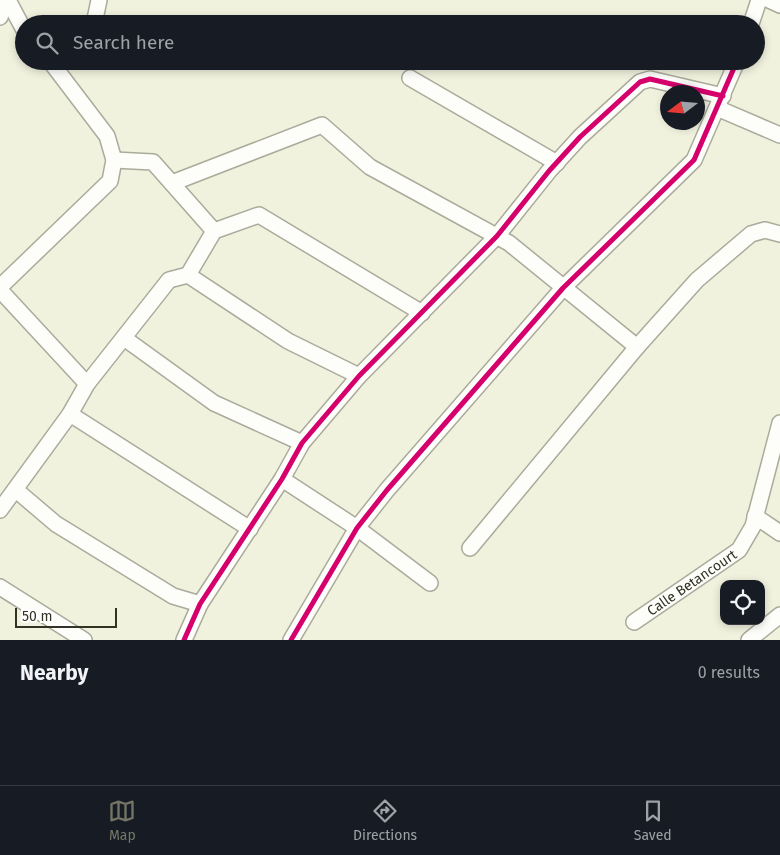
<!DOCTYPE html>
<style>
:root{--surface:#171b24;--page:#242831;--text:#f1f3f6;--muted:#9ea1a6;--line:#363941;--accent:#757666}
body{margin:0;font-family:"Fira Sans",sans-serif;background:var(--page);color:var(--text)}
.controls{position:absolute;right:15px;bottom:15px;display:grid;overflow:hidden;border-radius:10px;box-shadow:0 2px 8px #0003}
.controls button{width:45px;height:45px;display:grid;place-items:center;padding:0;border:0;border-bottom:1px solid var(--line);background:var(--surface);color:var(--text);font:25px sans-serif}
.compass{position:absolute;left:660px;top:85px;width:45px;height:45px;border-radius:50%;background:var(--surface);box-shadow:0 2px 8px #0003;rotate:254deg}
.scale{position:absolute;left:15px;bottom:12px;width:102px;box-sizing:border-box;padding-left:5px;border:2px solid #323325;border-top:0;font-size:14px;line-height:18px;white-space:nowrap;color:#323325;-webkit-text-stroke:4px #fff;paint-order:stroke}
.list{margin:0;padding:0;list-style:none}
h2{display:flex;justify-content:space-between;align-items:center;height:65px;margin:0;padding:0 20px;font-size:21px}
h2 small{font-size:16px;font-weight:400;color:var(--muted)}
.icon{flex:none;width:28px;height:28px;fill:none;stroke:currentColor;stroke-width:2;stroke-linecap:round;stroke-linejoin:round}
.map{position:relative;flex:none;width:780px;height:640px;overflow:hidden}
.search{position:absolute;background:var(--surface);box-shadow:0 2px 8px #0003;left:15px;right:15px;top:15px;height:55px;display:flex;align-items:center;gap:12px;box-sizing:border-box;padding:0 18px;border-radius:28px;color:var(--muted);font-size:19px}
.sheet{height:145px;background:var(--surface)}
nav{display:flex;justify-content:space-around;align-items:center;box-sizing:border-box;height:70px;border-top:1px solid var(--line);background:var(--surface);font-size:14px;color:var(--muted)}
nav a{display:grid;justify-items:center;gap:2px}
nav .on{color:var(--accent)}
.map>svg:first-child{display:block}
.lines{fill:none;stroke-linecap:round;stroke-linejoin:round}
.minor-casing{stroke:#aaab9b;stroke-width:18}
.minor{stroke:#fdfdfa;stroke-width:15}
.cycleway-casing{stroke:#fff;stroke-width:8}
.cycleway{stroke:#d6006c;stroke-width:5}
.labels{text-anchor:middle;stroke-width:4;stroke-linejoin:round;paint-order:stroke}
.street-label{font-size:14px;fill:#323325;stroke:#fff}
</style>
<div class="map">
<svg width="780" height="640" viewBox="0 0 780 640">
<rect width="100%" height="100%" fill="#f1f2de"/>
<g class="lines">
<defs>
<g id="minor">
<path d="M8 0 24 30"/>
<path d="M769 0 780 5"/>
<path d="M0 17 7 0"/>
<path d="M94 24 99 0"/>
<path d="M751 24 759 0"/>
<path d="M410 78 557 163"/>
<path d="M717 108 780 135"/>
<path d="M114 160 153 162 214 231"/>
<path d="M172 183 322 125 370 167 509 243 637 347"/>
<path d="M188 275 288 341 359 376"/>
<path d="M0 287 110 181 114 160 107 136 50 61"/>
<path d="M0 290 87 384"/>
<path d="M124 338 214 403 302 443"/>
<path d="M70 414 250 529"/>
<path d="M282 479 357 528 430 583"/>
<path d="M16 490 56 524 173 596 200 604"/>
<path d="M0 510 70 414 87 384 169 280 188 275 214 231 259 215 422 313"/>
<path d="M755 516 780 533"/>
<path d="M470 548 637 347 697 280 751 234 765 230 780 234"/>
<path d="M0 587 84 640"/>
<path id="s1" d="M634 622 739 550 753 526 780 423"/>
<path d="M184 640 200 604 282 479 302 443 359 376 497 236 549 171 580 137 640 82 650 79 723 96"/>
<path d="M291 640 357 528 387 490 563 288 694 160 737 61"/>
<path d="M749 640 780 615"/>
</g>
</defs>
<!-- minor casing -->
<use href="#minor" class="minor-casing"/>
<!-- minor -->
<use href="#minor" class="minor"/>
<defs>
<path id="cycleway" d="M184 640 200 604 282 479 302 443 359 376 497 236 549 171 580 137 640 82 650 79 723 96
M291 640 357 528 387 490 563 288 694 160 737 61"/>
</defs>
<!-- cycleway casing -->
<use href="#cycleway" class="cycleway-casing"/>
<!-- cycleway -->
<use href="#cycleway" class="cycleway"/>
</g>
<g class="labels">
<!-- street labels -->
<g class="street-label">
<text dy="5" stroke="none"><textPath href="#s1" startOffset="70">Calle Betancourt</textPath></text>
</g>
</g>
</svg>
<div class="controls">
<button><svg class="icon" aria-label="locate" viewBox="0 0 24 24"><circle cx="12" cy="12" r="6"/><path d="M12 2v4M12 18v4M2 12h4M18 12h4"/></svg></button>
</div>
<svg class="compass" viewBox="-18 -18 36 36"><path d="M0-13l5 13h-10z" fill="#e53935"/><path d="M0 13l5-13h-10z" fill="#9ea1a6"/></svg>
<div class="scale">50 m</div>
<div class="search"><svg class="icon" aria-label="search" viewBox="0 0 24 24"><circle cx="10" cy="10" r="6"/><path d="M15 15l6 6"/></svg>Search here</div>
</div>
<section class="sheet">
<h2>Nearby<small>0 results</small></h2>
<ul class="list">
</ul>
</section>
<nav>
<a class="on"><svg class="icon" aria-label="map" viewBox="0 0 24 24"><path d="M3 6l6-2 6 2 6-2v14l-6 2-6-2-6 2zM9 4v14M15 6v14"/></svg>Map</a>
<a><svg class="icon" aria-label="directions" viewBox="0 0 24 24"><path d="M12 3l9 9-9 9-9-9zM9 14v-3h6M13 9l2 2-2 2"/></svg>Directions</a>
<a><svg class="icon" aria-label="saved" viewBox="0 0 24 24"><path d="M7 4h10v16l-5-4-5 4z"/></svg>Saved</a>
</nav>
